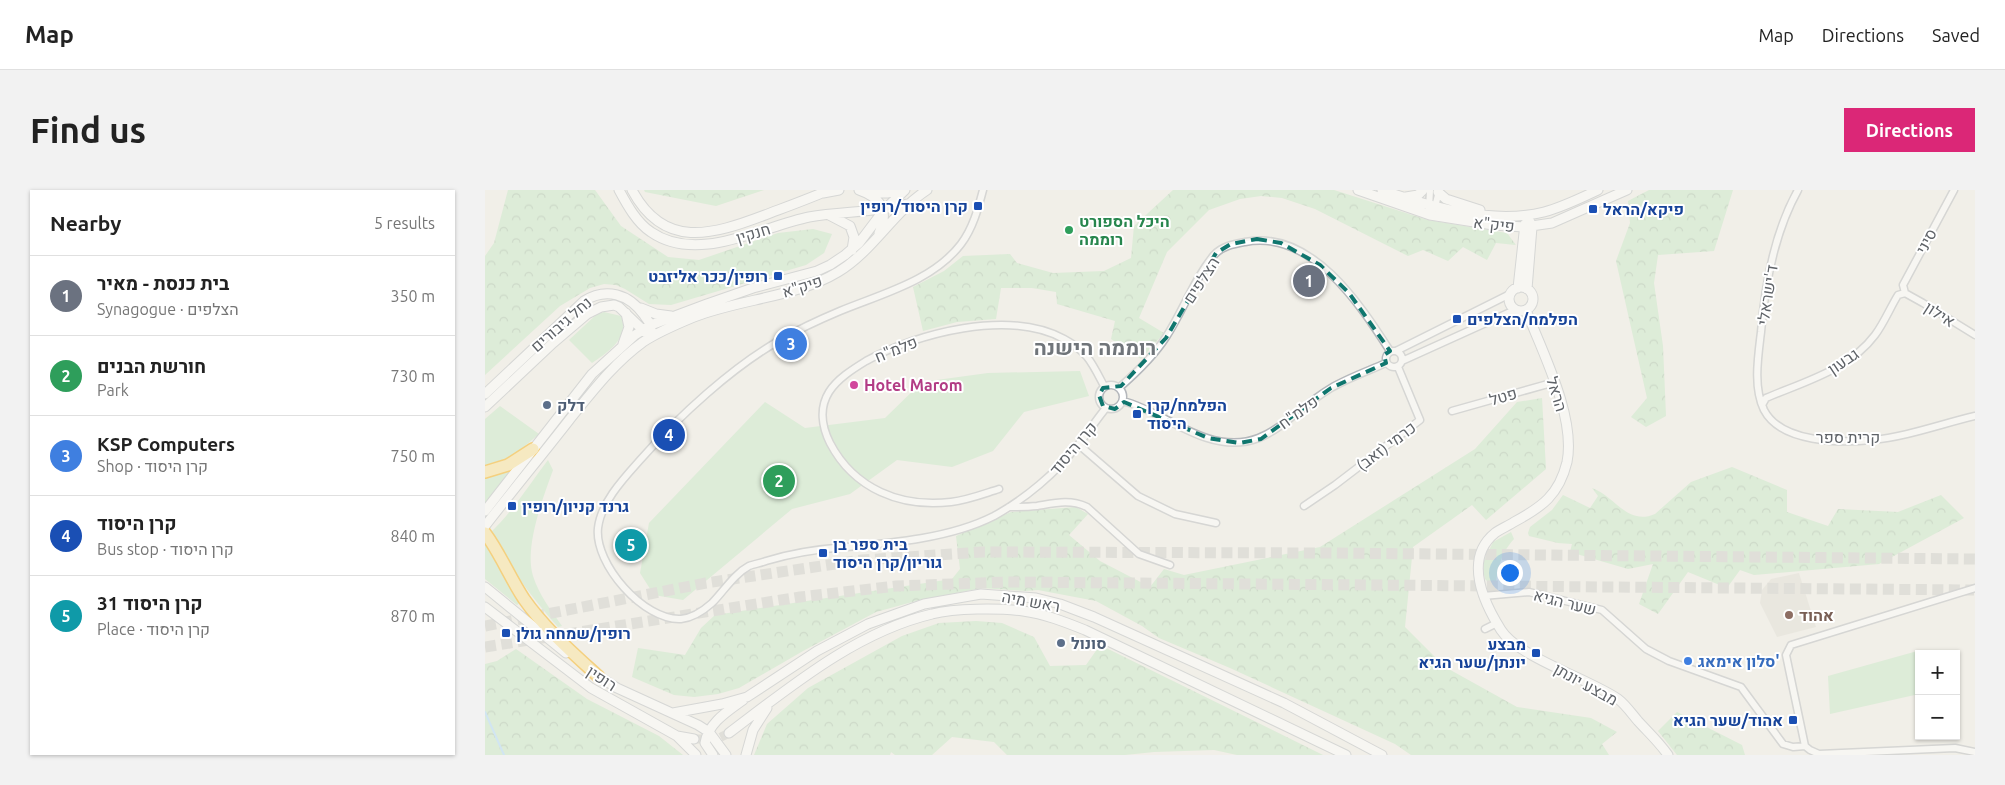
<!DOCTYPE html>
<meta charset="utf-8">
<style>
:root{--surface:#fff;--page:#f2f2f2;--text:#222;--muted:#767676;--line:#e0e0e0;--accent:#db2777}
body{margin:0;font-family:Ubuntu,Heebo,sans-serif;background:var(--page);color:var(--text)}
.controls{position:absolute;right:15px;bottom:15px;display:grid;overflow:hidden;border-radius:0px;box-shadow:0 1px 4px #0004}
.controls button{width:45px;height:45px;display:grid;place-items:center;padding:0;border:0;border-bottom:1px solid var(--line);background:var(--surface);color:var(--text);font:25px sans-serif}
.you{position:absolute;left:1024px;top:382px;width:18px;height:18px;margin:-12px;border:4px solid #fff;border-radius:50%;background:#1a73e8;box-shadow:0 0 0 8px #1a73e833}
.badge{display:grid;place-items:center;width:32px;height:32px;border-radius:50%;background:var(--accent);color:#fff;font-size:16px;font-weight:700}
.pin{position:absolute;translate:-50% -50%;border:2px solid #fff;box-shadow:0 1px 5px #0006}
.list{margin:0;padding:0;list-style:none}
h2{display:flex;justify-content:space-between;align-items:center;height:65px;margin:0;padding:0 20px;font-size:21px}
h2 small{font-size:16px;font-weight:400;color:var(--muted)}
.list li{display:grid;grid-template-columns:32px 1fr auto;gap:15px;align-items:center;box-sizing:border-box;height:80px;padding:0 20px;border-top:1px solid var(--line)}
.list b{display:block;font-size:19px;white-space:nowrap}
.list p{margin:0;font-size:16px;white-space:nowrap;color:var(--muted)}
.list em{font-size:16px;font-style:normal;color:var(--muted)}
.map{position:relative;flex:none;width:1490px;height:565px;overflow:hidden;border-radius:0px}
header{display:flex;align-items:center;gap:30px;box-sizing:border-box;height:70px;padding:0 25px;background:var(--surface);border-bottom:1px solid var(--line)}
header strong{font-size:24px}
nav{display:flex;gap:28px;margin-inline-start:auto;font-size:18px}
.intro{display:flex;align-items:center;justify-content:space-between;box-sizing:border-box;height:120px;padding:0 30px}
h1{margin:0;font-size:35px}
.button{padding:12px 22px;border-radius:0px;background:var(--accent);color:#fff;font-size:18px;font-weight:700}
main{display:flex;gap:30px;padding:0 30px}
aside{flex:1;background:var(--surface);border-radius:0px;box-shadow:0 1px 4px #0004}
.map>svg:first-child{display:block}
.education{fill:#e1ded6}
.green{fill:#c5e8c5}
.forest{fill:url(#forest-crowns)}
.lines{fill:none;stroke-linecap:round;stroke-linejoin:round}
.stream{stroke:#aadaff;stroke-width:2}
.secondary-tunnel{stroke:#ccccc8;stroke-width:9;stroke-dasharray:9 4.5;stroke-linecap:butt}
.highway-tunnel{stroke:#ccccc8;stroke-width:11;stroke-dasharray:11 5.5;stroke-linecap:butt}
.street-casing{stroke:#b5b8bc;stroke-width:9}
.secondary-casing{stroke:#b6babf;stroke-width:11}
.highway-casing{stroke:#f9ab00;stroke-width:14}
.street{stroke:#fff;stroke-width:6}
.secondary{stroke:#fff;stroke-width:9}
.highway{stroke:#fde293;stroke-width:11}
.marked{fill:none;stroke:#0f766e;stroke-width:4;stroke-dasharray:10 6;stroke-linejoin:round}
.transit-dot{fill:#1a4fb4;stroke:#fff;stroke-width:2}
.leisure-dot{fill:#2e9e5b;stroke:#fff;stroke-width:2}
.hotel-dot{fill:#d1479c;stroke:#fff;stroke-width:2}
.service-dot{fill:#5c6f8a;stroke:#fff;stroke-width:2}
.education-dot{fill:#8d6e63;stroke:#fff;stroke-width:2}
.shop-dot{fill:#3f7fe0;stroke:#fff;stroke-width:2}
.labels{text-anchor:middle;stroke-width:4;stroke-linejoin:round;paint-order:stroke}
.transit-label{font-size:16px;font-weight:bold;fill:#164399;stroke:#fff;text-anchor:start}
.leisure-label{font-size:16px;font-weight:bold;fill:#27864d;stroke:#fff;text-anchor:start}
.street-label{font-size:16px;fill:#5f6368;stroke:#fff}
.hotel-label{font-size:16px;font-weight:bold;fill:#b23c85;stroke:#fff;text-anchor:start}
.service-label{font-size:16px;font-weight:bold;fill:#4e5e75;stroke:#fff;text-anchor:start}
.education-label{font-size:16px;font-weight:bold;fill:#785e54;stroke:#fff;text-anchor:start}
.shop-label{font-size:16px;font-weight:bold;fill:#366cbe;stroke:#fff;text-anchor:start}
.district-label{font-size:21px;font-weight:bold;fill:#70757a;stroke:#fff}
</style>
<header>
<strong>Map</strong>
<nav><a>Map</a><a>Directions</a><a>Saved</a></nav>
</header>
<div class="intro"><h1>Find us</h1><a class="button">Directions</a></div>
<main>
<aside>
<h2>Nearby<small>5 results</small></h2>
<ul class="list">
<li><span class="badge" style="background:#6b7280">1</span><div><b>בית כנסת - מאיר</b><p>Synagogue · הצלפים</p></div><em>350 m</em></li>
<li><span class="badge" style="background:#2e9e5b">2</span><div><b>חורשת הבנים</b><p>Park</p></div><em>730 m</em></li>
<li><span class="badge" style="background:#3f7fe0">3</span><div><b>KSP Computers</b><p>Shop · קרן היסוד</p></div><em>750 m</em></li>
<li><span class="badge" style="background:#1a4fb4">4</span><div><b>קרן היסוד</b><p>Bus stop · קרן היסוד</p></div><em>840 m</em></li>
<li><span class="badge" style="background:#0f9aa8">5</span><div><b>קרן היסוד 31</b><p>Place · קרן היסוד</p></div><em>870 m</em></li>
</ul>
</aside>
<div class="map">
<svg width="1490" height="565" viewBox="0 0 1490 565">
<defs>
<pattern id="forest-crowns" width="20" height="18" patternUnits="userSpaceOnUse" patternTransform="scale(1.25)"><rect width="20" height="18" fill="#c5e8c5"/><path d="M2 6a3 3 0 1 1 6 0M12 15a3 3 0 1 1 6 0" fill="none" stroke="#a3c0a4"/></pattern>
</defs>
<rect width="100%" height="100%" fill="#f1efe8"/>
<!-- education -->
<path class="education" d="M1314 383 1331 437 1292 447 1275 413 1277 400 1286 389Z"/>
<!-- green -->
<path class="green" d="M119 122 136 126C145 148 123 162 107 173L84 150 112 124Z
M595 181 604 206 539 222 508 261 467 277 412 270 365 304 307 319 198 410 169 405 155 383 164 333 280 212 320 238 400 228 437 192 503 183Z
M15 216 54 244 27 267 0 275V229Z
M63 270 68 280C58 308 39 357 48 386 54 405 66 420 77 436L73 437C46 407 25 377 5 343 28 321 44 295 63 270Z
M29 278 0 313V287Z
M1026 342 1029 349C1015 364 1013 379 1010 399L1000 389 998 380 999 371 1008 352Z
M0 352 36 412 32 415 0 389Z
M1436 460V464H1434V504L1345 524 1343 486Z"/>
<!-- forest -->
<path class="forest" d="M23 0H110L136 36 183 67 214 70 293 43 328 39 347 44 339 63 321 75 186 115 164 114 140 99 131 95 119 94 105 98 75 116 0 185V66L9 53Z
M159 0H279L231 16 160 2Z
M688 0H849L943 30 1022 43 1031 55 1011 53 1002 70 978 57 963 71 938 60 923 66 830 19 797 8 776 6 755 9 724 20 682 62 654 128 679 143 656 169 626 149 630 131 572 114 571 102 547 98H516L511 129 472 132 438 141 428 97 459 81 478 66 525 64 532 73 568 83 619 81 646 68 649 36Z
M1164 0H1248L1229 61 1173 65 1169 93 1178 156 1181 226 1161 237 1146 227 1162 208 1131 71 1145 33 1143 11Z
M1057 208 1061 279 1001 330 987 315 928 357 920 437 960 477 1032 517 1106 528 1132 542 1117 554 1124 565H926L910 554 745 478 674 448 657 436 611 411 553 400 541 401 497 398 431 411 391 422 318 461 254 498 233 504 209 507 189 505 147 487 153 458 200 465 216 438 230 425 467 389 475 379 471 346 526 322 591 317 603 324 584 345 615 371 665 397 679 379 699 385 835 357 990 259 1032 212Z
M1247 277 1302 300V322L1343 336 1353 319 1413 322 1456 305 1479 328 1394 374 1269 385 1255 380 1242 398 1203 382 1173 424 1154 414 1168 374 1143 379 1085 362 1087 354 1073 353 1044 346 1043 343 1045 337 1067 320 1078 305 1105 318 1113 306 1107 298C1130 306 1142 336 1170 324L1206 292Z
M491 431 517 433 549 447 565 476 601 475 615 455 838 565H752L729 560 669 562 640 565H522L509 552 467 547 447 565H410L406 562 405 565H269L282 534 323 498 417 446 454 433Z
M31 459 102 509 174 546 198 565H0V474L12 471Z
M1192 522 1257 555 1260 565H1192L1173 541Z"/>
<g class="lines">
<!-- stream -->
<path class="stream" d="M0 522 19 565"/>
<!-- secondary-tunnel -->
<path class="secondary-tunnel" d="M209 549H232L244 543"/>
<!-- highway-tunnel -->
<path class="highway-tunnel" d="M0 436 221 393 377 370 497 362 842 363 1490 369
M0 457 315 407 411 396 523 392 1489 400"/>
<defs>
<path id="street" d="M498 0C493 19 488 38 476 54 448 91 396 104 355 121 336 129 316 138 297 149 248 176 193 227 156 269 139 288 116 312 113 338 109 374 159 431 196 429 208 428 218 421 227 413 239 401 249 384 264 376 269 374 276 373 281 371 307 363 333 359 361 357 408 353 466 348 509 326 540 309 571 283 593 255 603 243 611 230 621 218
M1313 0C1289 43 1280 93 1276 142 1273 167 1268 197 1279 220 1296 253 1355 253 1387 250 1421 247 1456 234 1490 226
M944 19 945 0
M945 25 950 17 954 1
M1420 103 1418 95 1469 0
M1420 103 1438 113 1490 145
M901 169a8 8 0 1 1 16 0a8 8 0 1 1-16 0Z
M911 161 1025 104
M917 171 1023 123 1032 121
M614 207a12 12 0 1 1 24 0a12 12 0 1 1-24 0Z
M635 197C651 183 669 166 681 147 698 121 709 89 729 65 737 56 749 54 760 52 826 39 875 114 905 161
M638 211C668 219 693 239 722 248 780 267 802 224 846 198 863 188 883 181 901 173
M1277 215 1281 208C1318 192 1364 180 1390 145 1399 133 1405 118 1413 105L1420 103
M967 221 1070 192
M594 255 653 306 690 324 731 333
M514 299C498 304 483 310 466 312 416 318 369 299 345 253 337 237 334 218 344 202 352 189 368 179 381 171 432 143 524 119 579 149 603 162 607 173 619 196
M819 316 850 295 935 230 913 177
M524 317C533 317 543 317 552 316 570 313 585 309 602 317L654 364 685 375
M1490 398 1306 455 1301 465 1320 556 1325 560 1334 564 1470 558 1490 562
M998 406 1044 402 1117 420 1161 459 1184 471 1256 497 1298 554 1308 557 1320 556
M1000 439 1012 433"/>
<path id="secondary" d="M134 0C142 15 152 33 166 42 212 74 276 37 324 27 357 21 390 23 422 14
M147 0C179 60 227 45 280 25 301 17 323 9 344 0
M374 0C397 8 404 21 394 43
M873 0 945 25 1008 35 1039 37 1067 33 1142 0
M897 0C945 17 1008 35 1059 22 1078 17 1096 8 1113 0
M953 2 961 9 995 20
M338 3 354 0
M384 3H402L416 0
M921 7 933 5 938 0
M344 25 365 36 369 47 367 60
M1024 109a12 12 0 1 1 24 0a12 12 0 1 1-24 0Z
M1033 98 1040 34
M1042 99 1047 37 1045 32
M156 118 171 124 186 126
M1041 120C1057 161 1091 227 1082 272 1074 305 1057 317 1029 332 1023 336 1015 339 1010 343 978 369 999 413 1016 440 1033 467 1104 489 1133 509 1140 514 1147 524 1153 531 1163 542 1174 552 1183 565
M138 154 144 137 141 123
M0 204 99 111C121 97 144 104 159 125 162 130 166 133 166 139
M0 217 68 153 102 124 116 117 129 115 134 117 160 142
M0 321 107 184 150 145 166 135 222 114 268 98 332 81 345 75 360 65 374 53 399 20 420 0
M0 336C28 300 57 265 85 229 107 202 129 173 158 152 173 142 192 134 209 127 255 109 312 107 353 82 388 61 408 22 442 0
M0 397 81 463
M0 417 106 498 192 546 211 565
M110 484 132 498 213 535 224 542 241 565
M188 523 237 514 262 507 332 461 383 434 439 414 496 404 551 408 575 414 609 427 799 513 897 565
M244 543C305 497 371 442 447 424 470 418 514 418 538 421 560 424 580 432 600 440L861 565
M192 546 209 549
M228 565 220 553C223 533 243 521 258 510
M261 565 268 540 282 518"/>
<path id="highway" d="M0 282 23 275 48 259
M0 343C15 363 25 388 39 409 60 439 88 463 114 487"/>
</defs>
<!-- street casing -->
<use href="#street" class="street-casing"/>
<!-- secondary casing -->
<use href="#secondary" class="secondary-casing"/>
<!-- highway casing -->
<use href="#highway" class="highway-casing"/>
<!-- street -->
<use href="#street" class="street"/>
<!-- secondary -->
<use href="#secondary" class="secondary"/>
<!-- highway -->
<use href="#highway" class="highway"/>
</g>
<!-- marked area -->
<path d="M0 0H1490V565H0ZM772 49 796 53 835 75 864 103 905 161 899 165 901 173 846 198 776 249 754 253 723 248 639 212 630 219 618 216 614 205 618 198 636 196 681 148 731 63 746 54Z" fill="#f1efe8" fill-opacity=".55" fill-rule="evenodd"/>
<path class="marked" d="M772 49 796 53 835 75 864 103 905 161 899 165 901 173 846 198 776 249 754 253 723 248 639 212 630 219 618 216 614 205 618 198 636 196 681 148 731 63 746 54Z"/>
<!-- markers -->
<g class="transit-dot">
<rect x="488" y="11" width="10" height="10" rx="2.5"/>
<rect x="1103" y="14" width="10" height="10" rx="2.5"/>
<rect x="288" y="81" width="10" height="10" rx="2.5"/>
<rect x="967" y="124" width="10" height="10" rx="2.5"/>
<rect x="647" y="219" width="10" height="10" rx="2.5"/>
<rect x="22" y="311" width="10" height="10" rx="2.5"/>
<rect x="333" y="358" width="10" height="10" rx="2.5"/>
<rect x="16" y="438" width="10" height="10" rx="2.5"/>
<rect x="1046" y="458" width="10" height="10" rx="2.5"/>
<rect x="1303" y="525" width="10" height="10" rx="2.5"/>
</g>
<circle class="leisure-dot" cx="584" cy="40" r="5"/>
<circle class="hotel-dot" cx="369" cy="195" r="5"/>
<g class="service-dot">
<circle cx="62" cy="215" r="5"/>
<circle cx="576" cy="453" r="5"/>
</g>
<circle class="education-dot" cx="1304" cy="425" r="5"/>
<circle class="shop-dot" cx="1203" cy="471" r="5"/>
<g class="labels">
<!-- transit labels -->
<g class="transit-label">
<text x="483" y="22" text-anchor="end">קרן היסוד/רופין</text>
<text x="1118" y="25">פיקא/הראל</text>
<text x="283" y="92" text-anchor="end">רופין/ככר אליזבט</text>
<text x="982" y="135">הפלמח/הצלפים</text>
<text x="662" y="221">הפלמח/קרן<tspan x="662" dy="18">היסוד</tspan></text>
<text x="37" y="322">גרנד קניון/רופין</text>
<text x="348" y="360">בית ספר בן<tspan x="348" dy="18">גוריון/קרן היסוד</tspan></text>
<text x="31" y="449">רופין/שמחה גולן</text>
<text x="1041" y="460" text-anchor="end">מבצע<tspan x="1041" dy="18">יונתן/שער הגיא</tspan></text>
<text x="1298" y="536" text-anchor="end">אהוד/שער הגיא</text>
</g>
<!-- leisure labels -->
<g class="leisure-label">
<text x="594" y="37">היכל הספורט<tspan x="594" dy="18">רוממה</tspan></text>
</g>
<!-- street labels -->
<g class="street-label">
<text transform="translate(1009 34) rotate(6)" y="6">פיק"א</text>
<text transform="translate(268 43) rotate(-17)" y="6">חנקין</text>
<text transform="translate(1441 51) rotate(-62)" y="6">סיני</text>
<text transform="translate(716 90) rotate(-57)" y="6">הצלפים</text>
<text transform="translate(317 96) rotate(-18)" y="6">פיק"א</text>
<text transform="translate(1282 105) rotate(-81)" y="6">ד'ישראלי</text>
<text transform="translate(1455 124) rotate(33)" y="6">אילון</text>
<text transform="translate(76 134) rotate(-41)" y="6">נחל גיבורים</text>
<text transform="translate(411 159) rotate(-22)" y="6">פלמ"ח</text>
<text transform="translate(1358 171) rotate(-34)" y="6">גבעון</text>
<text transform="translate(1072 204) rotate(73)" y="6">הראל</text>
<text transform="translate(1018 206) rotate(-16)" y="6">פטל</text>
<text transform="translate(813 222) rotate(-36)" y="6">פלמ"ח</text>
<text x="1363" y="253">קרית ספר</text>
<text transform="translate(901 256) rotate(-37)" y="6">כרמי (זאב)</text>
<text transform="translate(588 258) rotate(-50)" y="6">קרן היסוד</text>
<text transform="translate(546 411) rotate(10)" y="6">ראש מיה</text>
<text transform="translate(1080 412) rotate(14)" y="6">שער הגיא</text>
<text transform="translate(117 488) rotate(33)" y="6">רופין</text>
<text transform="translate(1101 494) rotate(29)" y="6">מבצע יונתן</text>
</g>
<!-- hotel labels -->
<g class="hotel-label">
<text x="379" y="201">Hotel Marom</text>
</g>
<!-- service labels -->
<g class="service-label">
<text x="72" y="221">דלק</text>
<text x="586" y="459">סונול</text>
</g>
<!-- education labels -->
<g class="education-label">
<text x="1314" y="431">אהוד</text>
</g>
<!-- shop labels -->
<g class="shop-label">
<text x="1213" y="477">סלון אימאג'</text>
</g>
<!-- district labels -->
<g class="district-label">
<text x="610" y="165">רוממה הישנה</text>
</g>
</g>
</svg>
<div class="controls">
<button>+</button>
<button>−</button>
</div>
<div class="you"></div>
<div class="pin badge" style="left:824px;top:91px;background:#6b7280">1</div>
<div class="pin badge" style="left:294px;top:291px;background:#2e9e5b">2</div>
<div class="pin badge" style="left:306px;top:154px;background:#3f7fe0">3</div>
<div class="pin badge" style="left:184px;top:245px;background:#1a4fb4">4</div>
<div class="pin badge" style="left:146px;top:355px;background:#0f9aa8">5</div>
</div>
</main>
